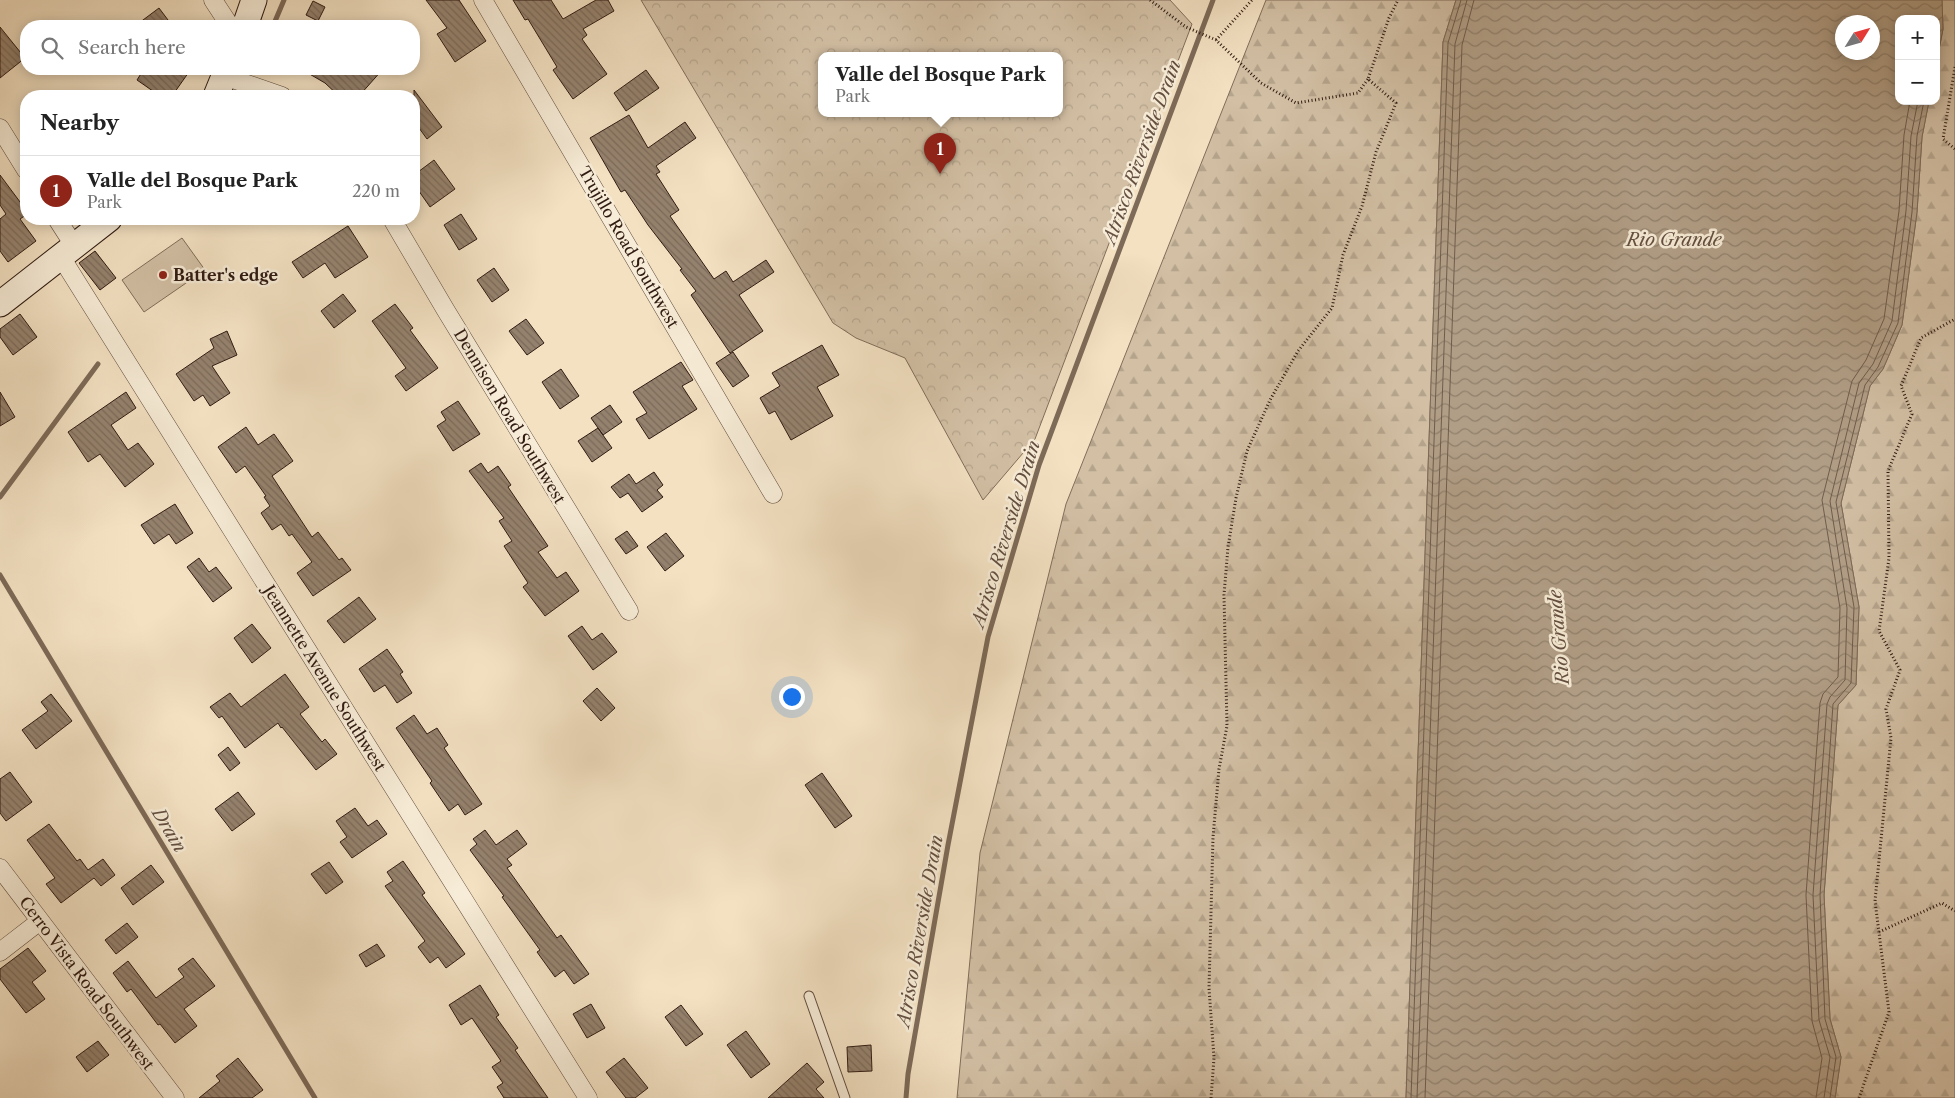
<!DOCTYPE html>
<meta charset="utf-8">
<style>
:root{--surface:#fff;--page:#f2f2f2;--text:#222;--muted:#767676;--line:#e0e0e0;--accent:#8f2418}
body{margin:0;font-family:"Libre Caslon Text",serif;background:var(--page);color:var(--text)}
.controls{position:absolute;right:15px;top:15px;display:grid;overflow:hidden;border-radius:10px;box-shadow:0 2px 12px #0003}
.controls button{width:45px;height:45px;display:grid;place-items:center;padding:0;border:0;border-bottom:1px solid var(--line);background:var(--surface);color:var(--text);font:25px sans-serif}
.compass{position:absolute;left:1835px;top:15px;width:45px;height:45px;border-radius:50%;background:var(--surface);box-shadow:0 2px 12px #0003;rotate:53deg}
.you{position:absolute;left:791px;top:696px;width:18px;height:18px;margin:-12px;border:4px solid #fff;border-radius:50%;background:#1a73e8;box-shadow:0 0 0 8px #1a73e833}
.badge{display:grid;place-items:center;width:32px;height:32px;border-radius:50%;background:var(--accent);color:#fff;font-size:16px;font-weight:700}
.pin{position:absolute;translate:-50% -41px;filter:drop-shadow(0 1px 2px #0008)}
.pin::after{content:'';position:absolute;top:26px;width:18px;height:15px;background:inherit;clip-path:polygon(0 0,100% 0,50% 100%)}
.popup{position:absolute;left:818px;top:52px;width:245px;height:65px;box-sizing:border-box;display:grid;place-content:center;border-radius:10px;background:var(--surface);filter:drop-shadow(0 1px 4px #0005);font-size:16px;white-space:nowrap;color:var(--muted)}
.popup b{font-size:19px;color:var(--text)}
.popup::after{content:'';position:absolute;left:50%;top:100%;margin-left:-10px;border:10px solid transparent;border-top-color:var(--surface)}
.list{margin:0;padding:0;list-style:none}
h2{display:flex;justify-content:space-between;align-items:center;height:65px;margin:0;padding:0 20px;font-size:21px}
h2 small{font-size:16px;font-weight:400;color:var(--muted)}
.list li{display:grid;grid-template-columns:32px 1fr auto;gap:15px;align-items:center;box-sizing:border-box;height:70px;padding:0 20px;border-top:1px solid var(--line)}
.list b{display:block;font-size:19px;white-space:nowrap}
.list p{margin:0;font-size:16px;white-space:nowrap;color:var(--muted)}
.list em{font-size:16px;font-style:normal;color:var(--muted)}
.icon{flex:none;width:28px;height:28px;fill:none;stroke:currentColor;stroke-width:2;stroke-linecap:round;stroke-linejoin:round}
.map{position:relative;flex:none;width:1955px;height:1098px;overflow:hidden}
.search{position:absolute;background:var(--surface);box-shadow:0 2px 12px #0003;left:20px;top:20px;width:400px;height:55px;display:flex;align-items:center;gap:12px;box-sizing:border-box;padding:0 18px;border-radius:20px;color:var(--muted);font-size:19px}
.panel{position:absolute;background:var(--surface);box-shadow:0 2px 12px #0003;left:20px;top:90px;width:400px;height:135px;border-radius:20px}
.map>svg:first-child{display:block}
.grass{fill:#d2bfa4;stroke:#816d5b}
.forest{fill:url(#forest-firs);stroke:#816d5b}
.park{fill:url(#park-crowns);stroke:#816d5b;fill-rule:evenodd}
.water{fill:url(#water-waves);stroke:#7d6a58;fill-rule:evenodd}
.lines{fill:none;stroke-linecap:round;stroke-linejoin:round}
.shore{stroke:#705c4c;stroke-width:1}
.stream{stroke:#7d6a58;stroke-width:5}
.building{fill:url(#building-back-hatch);stroke:#301b12}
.lane-casing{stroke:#614c3e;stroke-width:11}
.street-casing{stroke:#614c3e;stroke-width:19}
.secondary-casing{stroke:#301b12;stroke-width:27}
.path{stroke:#301b12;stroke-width:3;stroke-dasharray:1 2.5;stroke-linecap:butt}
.lane{stroke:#f7ecd7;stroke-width:9}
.street{stroke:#f7ecd7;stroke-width:18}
.secondary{stroke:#f7ecd7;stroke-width:25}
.poi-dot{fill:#8f2418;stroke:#f7ecd7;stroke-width:2}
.labels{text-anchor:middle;stroke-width:5;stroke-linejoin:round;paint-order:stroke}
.street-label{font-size:16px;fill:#301b12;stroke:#f7ecd7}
.poi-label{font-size:16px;font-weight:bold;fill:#301b12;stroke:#f7ecd7;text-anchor:start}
.water-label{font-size:18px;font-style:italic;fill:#644f40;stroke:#f7ecd7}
</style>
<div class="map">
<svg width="1955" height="1098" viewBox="0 0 1955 1098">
<defs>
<pattern id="forest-firs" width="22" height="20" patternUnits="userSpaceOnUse" patternTransform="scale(1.25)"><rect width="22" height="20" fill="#d2bfa4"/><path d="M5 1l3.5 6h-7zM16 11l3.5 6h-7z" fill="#b5a48c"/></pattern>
<pattern id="park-crowns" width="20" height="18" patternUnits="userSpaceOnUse" patternTransform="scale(1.25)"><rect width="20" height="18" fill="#d2bfa4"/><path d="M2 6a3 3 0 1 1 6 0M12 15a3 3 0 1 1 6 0" fill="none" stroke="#b5a48c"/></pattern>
<pattern id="water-waves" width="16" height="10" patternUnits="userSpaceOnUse" patternTransform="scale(1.25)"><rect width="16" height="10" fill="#b19e86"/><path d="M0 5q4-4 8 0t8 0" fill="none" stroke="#90806c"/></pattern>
<pattern id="building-back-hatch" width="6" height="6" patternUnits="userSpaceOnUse" patternTransform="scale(1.25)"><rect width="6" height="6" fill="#95826e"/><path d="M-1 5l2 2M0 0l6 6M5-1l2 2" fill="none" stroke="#7a6a59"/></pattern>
</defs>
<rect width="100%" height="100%" fill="#f3e1c2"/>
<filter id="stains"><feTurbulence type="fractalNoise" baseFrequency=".004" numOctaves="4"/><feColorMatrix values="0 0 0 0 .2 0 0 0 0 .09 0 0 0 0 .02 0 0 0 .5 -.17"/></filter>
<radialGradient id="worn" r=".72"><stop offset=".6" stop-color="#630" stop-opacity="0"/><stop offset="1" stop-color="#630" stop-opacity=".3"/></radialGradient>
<!-- grass -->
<path class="grass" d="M182 238 205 270 144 312 122 280Z"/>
<!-- forest -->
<path class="forest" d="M1266 0H1456L1443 42 1406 1098H957L980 853 1066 504Z
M1942 0H1955V1098H1835L1841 1057 1830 1019 1824 895 1838 705 1856 685 1859 607 1841 503 1870 386 1883 369 1902 325 1917 212 1922 137 1929 101H1936V65L1943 29Z"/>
<!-- park -->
<path class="park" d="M641 0H1170L1192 24 1035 439 983 500 905 358 856 338 833 323ZM821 55H1059V113H821Z"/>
<!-- water -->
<path class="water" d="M1456 0H1942L1943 29 1936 65V19H1899V101H1929L1922 137 1917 212 1902 325 1883 369 1870 386 1841 503 1859 607 1856 685 1838 705 1824 895 1830 1019 1841 1057 1835 1098H1406L1443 42ZM1842 22H1872V52H1842Z"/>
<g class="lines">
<!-- shore -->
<path class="shore" d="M1411 1098 1448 43 1461 0
M1417 1098 1455 44 1467 0
M1425 1098 1462 45 1474 0
M1816 1098 1822 1058 1812 1021 1806 895 1820 703 1823 694 1838 677 1840 608 1822 500 1852 381 1866 360 1884 319 1899 211 1904 135 1910 101
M1824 1098 1830 1057 1819 1020 1813 895 1827 704 1830 697 1845 680 1847 608 1830 501 1859 383 1873 364 1892 321 1906 211 1911 136 1918 101
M1830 1098 1836 1057 1825 1019 1820 895 1833 704 1851 683 1854 607 1836 502 1865 385 1878 367 1898 323 1912 212 1917 136 1924 101"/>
<!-- stream -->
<path class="stream" d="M273 26 284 0
M253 72 254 69
M0 497 98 364
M0 575 315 1098
M906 1098 908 1074 948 845 988 637 1039 465 1213 0"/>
</g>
<!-- building -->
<path class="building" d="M426 0H459L486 41 455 62 437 34 447 28Z
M513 0H551L563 19 596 0H608L614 11 583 29 587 35 582 39 607 74 573 99 553 70 557 67 528 19 525 20Z
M313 1 325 7 318 21 306 15Z
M159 8 168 20 160 26H135Z
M0 27 25 58 0 78Z
M144 69H191L172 96H160L137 80Z
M301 69H383L359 96H339L325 83Z
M646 70 659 88 626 111 614 93Z
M414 90 442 127 427 139 414 121Z
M629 115 648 148 685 122 696 138 656 166 660 172 656 174 679 210 670 216 714 279 726 271 733 282 766 260 774 272 739 295 763 331 730 353 691 295 696 291 680 270 682 269 648 225 625 190 621 192 590 138Z
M434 160 455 189 430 207 414 184V175Z
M0 175 26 210V215L20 219 36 241 8 262 0 251V219L6 214 0 205Z
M461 214 477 239 459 250 444 225Z
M348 226 368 257 335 278 325 263 303 278 292 262Z
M95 251 116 278 100 290 79 263Z
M494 268 509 290 492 302 477 280Z
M343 294 356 311 334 328 321 311Z
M395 304 413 328 410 330 438 368 406 391 395 376 406 368 372 321Z
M20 314 37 337 13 355 0 337V329Z
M526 319 544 343 527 355 509 331Z
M227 331 237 355 212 366 230 393 210 406 203 395 194 401 176 374 214 348 210 339Z
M822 345 839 375 817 387 833 416 791 440 775 411 769 414 760 398 780 386 772 373Z
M733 352 749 376 733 387 716 363Z
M681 362 693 380 682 386 697 409 649 439 636 419 647 413 633 392Z
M561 369 579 396 560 409 542 382Z
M0 392 15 417 0 426Z
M126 392 136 408 111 425 128 450 138 443 154 464 125 487 100 454 88 462 68 432Z
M458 401 480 434 453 451 437 426 446 420 441 412Z
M610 405 622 422 603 435 591 418Z
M246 427 258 445 274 434 293 461 272 476 312 537 318 532 339 560 342 558 351 570 313 596 297 573 312 562 292 534 289 536 281 524 272 530 261 513 270 506 264 497 266 496 245 466 236 473 218 447Z
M598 428 612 448 592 462 578 441Z
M481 463 488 473 498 466 511 485 508 487 548 546 538 552 557 578 566 572 579 591 545 616 523 587 528 583 504 546 512 541 499 521 504 518 469 471Z
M654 472 663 485 657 490 663 497 642 512 628 493 620 498 611 487 629 474 636 484Z
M175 504 193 533 176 544 169 534 154 544 141 525Z
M627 531 638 546 626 554 615 539Z
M666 533 684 556 665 571 647 547Z
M199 558 209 572 216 567 232 588 213 602 187 567Z
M359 597 376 619 344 643 327 621Z
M252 624 271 648 252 663 234 638Z
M582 626 592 640 602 633 617 652 593 670 568 636Z
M387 649 403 672 400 674 412 693 397 703 385 685 374 692 359 669Z
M285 674 309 707 300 714 322 742 325 739 337 754 316 770 282 727 281 728 278 723 245 748 222 716 219 718 210 707 230 693 241 707Z
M597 688 615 708 601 721 583 701Z
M51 694 72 721 36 749 22 730 48 711 41 702Z
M414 715 427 734 437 728 448 745 444 748 482 804 465 815 458 804 449 811 430 783 432 781 396 728Z
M228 747 240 763 230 771 218 755Z
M10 772 32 802 6 821 0 813V779Z
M822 773 852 816 835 828 805 785Z
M238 792 255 814 232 831 215 809Z
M355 808 368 826 377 820 387 834 352 858 340 842 347 837 336 821Z
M49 824 77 861 80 859 88 870 103 859 115 875 101 886 94 878 61 903 46 884 55 878 27 840Z
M485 830 496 845 517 830 527 844 507 859 512 865 507 868 557 938 561 935 589 974 574 984 564 970 555 977 537 952 540 950 502 897 504 896 470 850 477 844 473 839Z
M403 861 425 893 422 895 465 954 446 968 438 957 430 963 418 947 425 941 385 886 393 881 387 872Z
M329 862 343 882 326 894 311 874Z
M151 865 164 882 133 905 121 888Z
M127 923 138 937 116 954 105 940Z
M377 944 385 956 366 967 359 955Z
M28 948 46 971 32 982 45 999 26 1013 0 979V969Z
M193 958 215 986 184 1009 197 1026 175 1043 160 1024 158 1025 131 989 127 992 113 973 128 961 156 998 184 977 178 969Z
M480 985 499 1015 496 1017 518 1048 515 1050 548 1098H504L497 1087 503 1083 492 1067 501 1061 472 1018 461 1025 449 1005Z
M591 1004 605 1028 587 1038 573 1014Z
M681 1005 703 1034 686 1046 665 1017Z
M746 1031 770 1064 751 1078 727 1045Z
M98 1041 109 1055 87 1072 76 1057Z
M871 1045 872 1071 848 1072 847 1047Z
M238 1058 263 1090 252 1098H199L220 1081 216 1076Z
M624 1058 648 1088 635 1098H626L606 1072Z
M807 1063 824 1082 816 1089 824 1098H768Z"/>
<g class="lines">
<defs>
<path id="lane" d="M809 996 845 1098"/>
<path id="street" d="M213 0 230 26
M483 0 773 494
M224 76 282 96
M0 128 26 170
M57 219 75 247
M392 219 445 309 629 611
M61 257 588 1098
M0 868 175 1098
M0 952 40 921"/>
<path id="secondary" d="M245 26 254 0
M216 96 227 69
M0 304 109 219"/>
</defs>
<!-- lane casing -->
<use href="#lane" class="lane-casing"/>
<!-- street casing -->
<use href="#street" class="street-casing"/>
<!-- secondary casing -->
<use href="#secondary" class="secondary-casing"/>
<!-- path -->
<path class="path" d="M1150 0 1186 27 1216 40 1261 83 1296 103 1358 93 1368 79
M1216 40 1252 0
M1955 67 1943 139 1955 149
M1879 932 1942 903 1955 911
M1211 1098 1214 1058 1209 988 1213 837 1219 769 1227 726 1224 595 1228 547 1236 498 1247 451 1270 400 1298 351 1332 308 1343 255 1362 206 1376 152 1396 103 1368 79 1389 18 1398 0
M1859 1098 1889 1012 1875 901 1891 738 1886 709 1900 670 1879 631 1889 558 1888 471 1912 414 1901 386 1921 338 1955 319"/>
<!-- lane -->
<use href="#lane" class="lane"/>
<!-- street -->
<use href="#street" class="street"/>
<!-- secondary -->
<use href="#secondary" class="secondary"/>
</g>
<!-- markers -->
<circle class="poi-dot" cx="163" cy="275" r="5"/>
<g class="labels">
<!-- street labels -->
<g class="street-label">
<text transform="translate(629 247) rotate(60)" y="6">Trujillo Road Southwest</text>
<text transform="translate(510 416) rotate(59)" y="6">Dennison Road Southwest</text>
<text transform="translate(325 678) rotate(58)" y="6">Jeannette Avenue Southwest</text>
<text transform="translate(87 983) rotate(53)" y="6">Cerro Vista Road Southwest</text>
</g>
<!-- poi labels -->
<g class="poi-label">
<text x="173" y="281">Batter's edge</text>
</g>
<!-- water labels -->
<g class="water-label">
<text transform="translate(1142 152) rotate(-70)" y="6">Atrisco Riverside Drain</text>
<text x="1674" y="246">Rio Grande</text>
<text transform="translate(1006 534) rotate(-73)" y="6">Atrisco Riverside Drain</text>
<text transform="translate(1559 637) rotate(-95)" y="6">Rio Grande</text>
<text transform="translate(169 830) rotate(59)" y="6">Drain</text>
<text transform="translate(920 931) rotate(-80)" y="6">Atrisco Riverside Drain</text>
</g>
</g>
<rect width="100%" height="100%" filter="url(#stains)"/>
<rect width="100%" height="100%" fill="url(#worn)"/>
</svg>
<div class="controls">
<button>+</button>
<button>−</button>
</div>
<svg class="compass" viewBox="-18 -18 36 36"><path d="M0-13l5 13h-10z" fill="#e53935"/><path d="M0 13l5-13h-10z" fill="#767676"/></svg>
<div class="you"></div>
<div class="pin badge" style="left:940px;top:174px">1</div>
<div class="popup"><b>Valle del Bosque Park</b>Park</div>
<div class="search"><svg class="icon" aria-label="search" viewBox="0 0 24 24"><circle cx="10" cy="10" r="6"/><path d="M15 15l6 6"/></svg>Search here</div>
<section class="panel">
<h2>Nearby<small></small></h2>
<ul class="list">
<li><span class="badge">1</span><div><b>Valle del Bosque Park</b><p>Park</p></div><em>220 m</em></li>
</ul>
</section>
</div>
